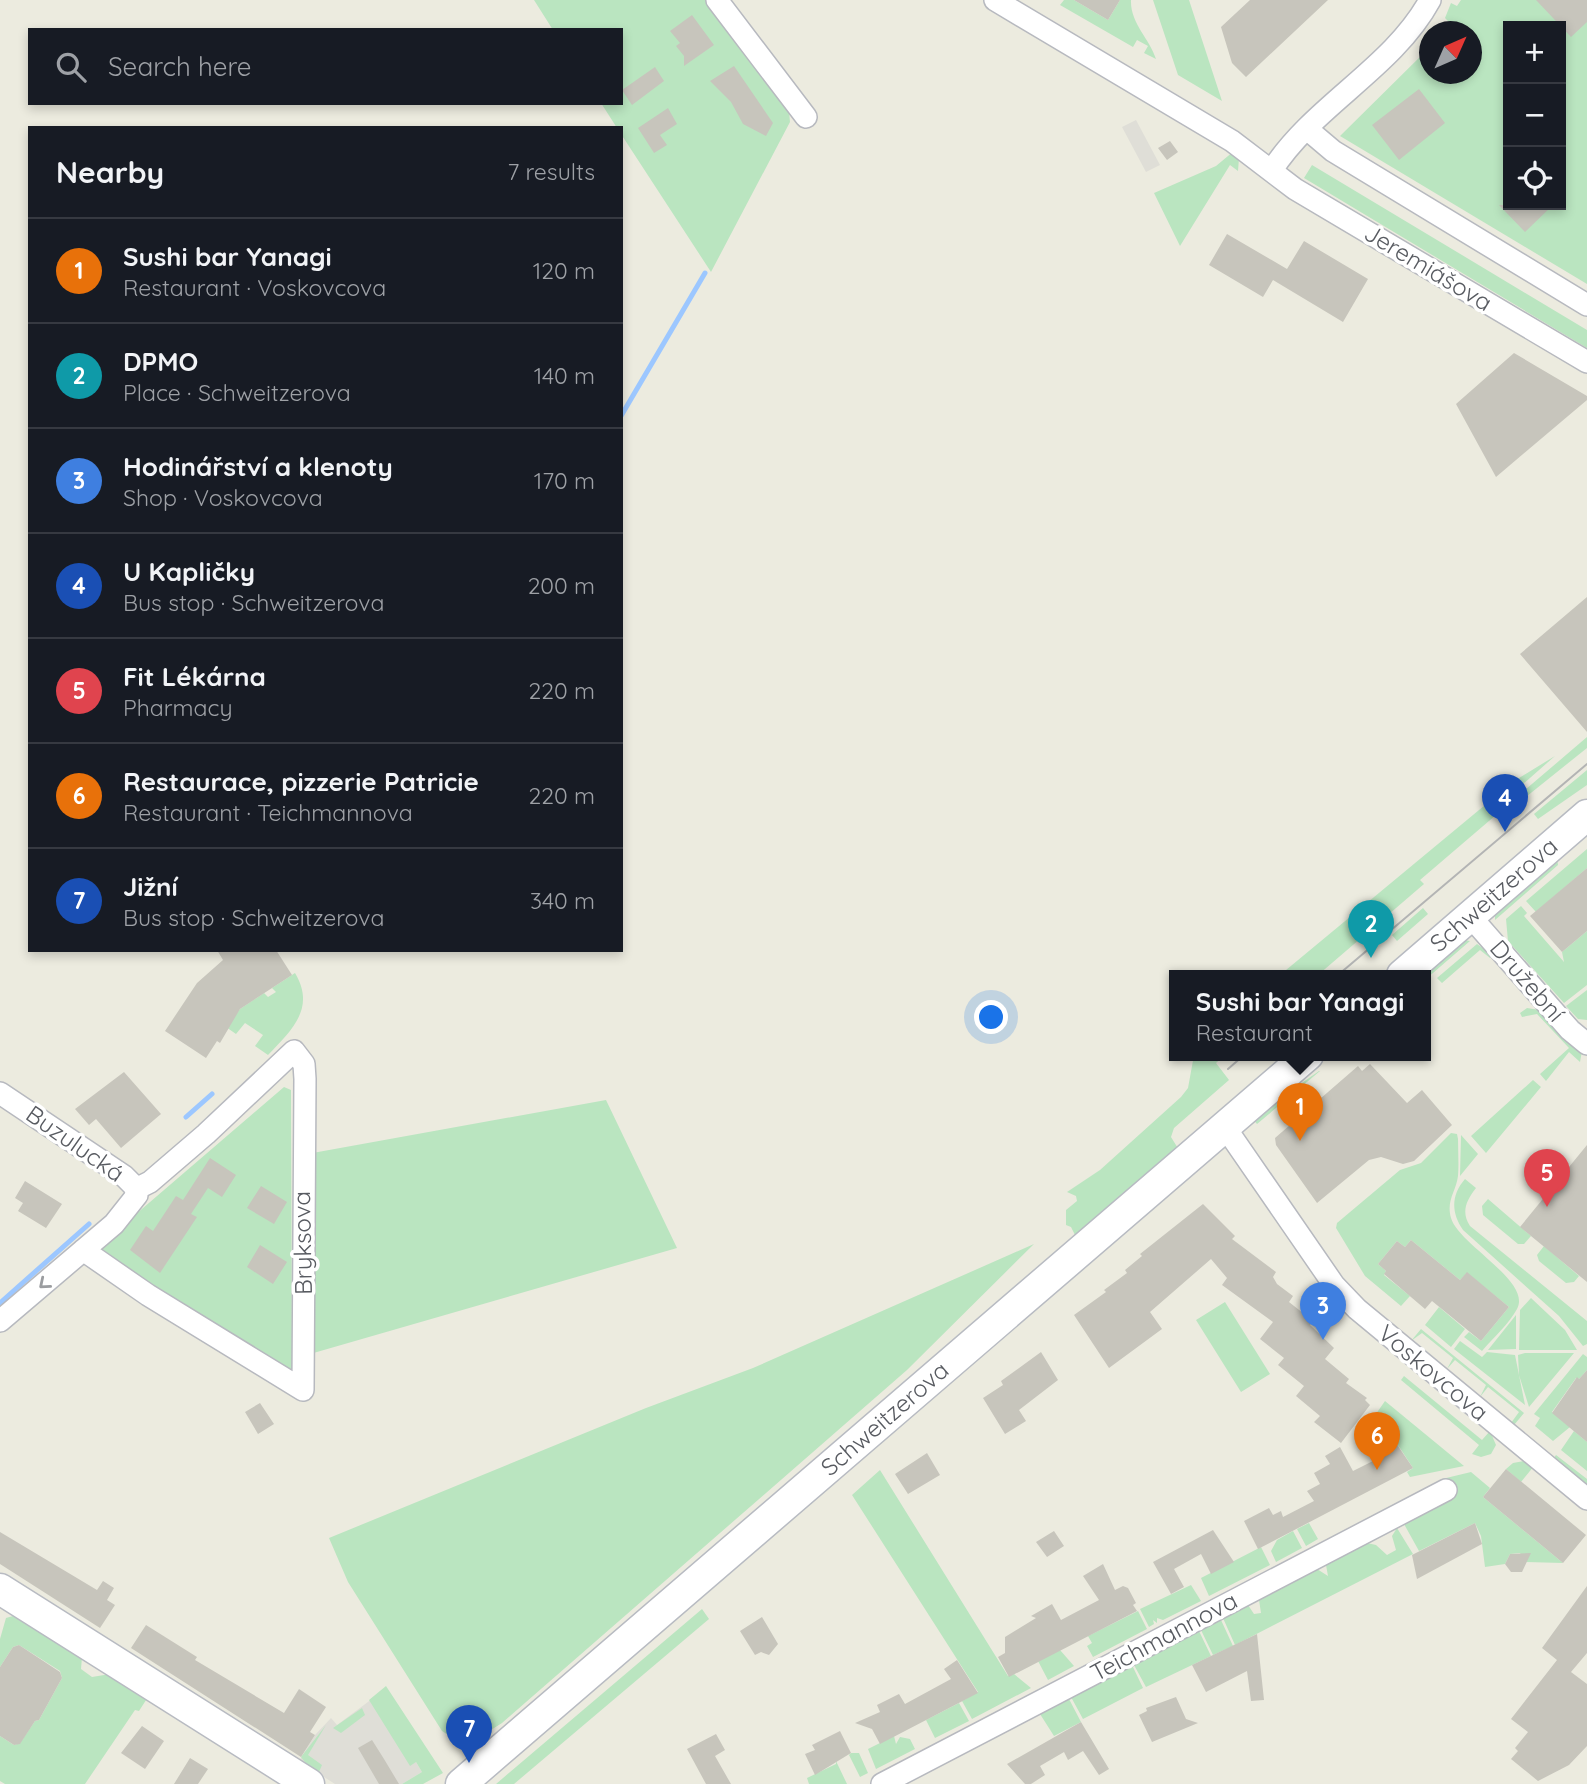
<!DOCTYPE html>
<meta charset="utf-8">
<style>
:root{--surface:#171b24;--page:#20242c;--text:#f1f3f6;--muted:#9ea1a6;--line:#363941;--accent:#d93025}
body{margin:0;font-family:Quicksand,sans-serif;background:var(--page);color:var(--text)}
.controls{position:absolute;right:21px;top:21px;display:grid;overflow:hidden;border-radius:0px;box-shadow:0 4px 10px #0003}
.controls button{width:63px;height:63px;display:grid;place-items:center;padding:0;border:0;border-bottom:2px solid var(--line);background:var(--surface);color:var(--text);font:35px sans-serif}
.compass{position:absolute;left:1419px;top:21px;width:63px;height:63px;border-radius:50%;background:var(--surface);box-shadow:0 4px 10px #0003;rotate:45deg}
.you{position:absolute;left:992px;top:1018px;width:24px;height:24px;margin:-18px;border:5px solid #fff;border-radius:50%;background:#1a73e8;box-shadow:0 0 0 10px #1a73e833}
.badge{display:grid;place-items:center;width:46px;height:46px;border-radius:50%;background:var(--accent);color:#fff;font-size:23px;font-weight:700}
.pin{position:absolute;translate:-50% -58px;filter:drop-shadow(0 2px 4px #0008)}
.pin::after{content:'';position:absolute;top:37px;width:24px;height:21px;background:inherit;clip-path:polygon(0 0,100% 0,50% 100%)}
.popup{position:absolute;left:1169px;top:970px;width:262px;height:91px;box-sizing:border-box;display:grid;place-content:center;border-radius:0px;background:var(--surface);filter:drop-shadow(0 2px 5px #0005);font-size:23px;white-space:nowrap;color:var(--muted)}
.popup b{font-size:26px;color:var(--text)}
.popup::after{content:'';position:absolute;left:50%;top:100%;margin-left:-14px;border:14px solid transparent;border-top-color:var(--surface)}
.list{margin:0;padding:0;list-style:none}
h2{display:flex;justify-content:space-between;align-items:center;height:91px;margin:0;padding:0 28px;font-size:30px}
h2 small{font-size:23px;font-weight:400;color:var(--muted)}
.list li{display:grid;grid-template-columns:46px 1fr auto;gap:21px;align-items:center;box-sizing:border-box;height:105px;padding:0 28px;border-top:2px solid var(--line)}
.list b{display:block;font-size:26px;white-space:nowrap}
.list p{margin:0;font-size:23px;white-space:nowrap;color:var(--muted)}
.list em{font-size:23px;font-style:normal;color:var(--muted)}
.icon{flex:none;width:38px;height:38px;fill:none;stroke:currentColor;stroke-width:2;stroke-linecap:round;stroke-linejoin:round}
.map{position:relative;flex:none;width:1587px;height:1784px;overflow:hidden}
.search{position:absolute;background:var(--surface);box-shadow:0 4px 10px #0003;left:28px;top:28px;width:595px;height:77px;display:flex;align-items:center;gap:18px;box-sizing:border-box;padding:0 24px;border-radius:0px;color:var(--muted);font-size:26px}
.panel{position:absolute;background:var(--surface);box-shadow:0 4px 10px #0003;left:28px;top:126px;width:595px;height:826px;border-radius:0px}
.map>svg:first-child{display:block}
.industrial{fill:#dfded7}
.green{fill:#bae5c0;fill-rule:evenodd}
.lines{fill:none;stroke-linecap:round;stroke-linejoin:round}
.stream{stroke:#9cc7ff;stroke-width:5}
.building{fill:#c7c5bc}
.street-casing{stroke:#b7b9bf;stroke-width:24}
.secondary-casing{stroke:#b8bbc2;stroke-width:33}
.street{stroke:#fff;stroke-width:21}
.secondary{stroke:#fff;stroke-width:30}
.tram{stroke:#b3b4b4;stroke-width:2}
.oneway{stroke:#9b9da0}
.labels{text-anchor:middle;stroke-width:7;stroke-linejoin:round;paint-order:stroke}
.street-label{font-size:24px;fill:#585b61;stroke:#fff}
</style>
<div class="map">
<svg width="1587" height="1784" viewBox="0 0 1587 1784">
<rect width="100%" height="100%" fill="#ecebdf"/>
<!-- industrial -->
<path class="industrial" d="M1136 120 1160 165 1146 172 1122 127Z
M376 1696 422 1772 402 1784H335L299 1761 315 1735 331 1718 337 1725Z"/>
<!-- green -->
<path class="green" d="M534 0H708L788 100 790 122 711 272 621 134V128H617L601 103H621V30H553Z
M1064 0H1074L1108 20 1120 0H1131C1130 23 1150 39 1156 59L1144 53 1148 46 1137 40 1133 47 1060 5Z
M1153 0H1189L1222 101 1178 75Z
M1461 0H1587V284L1340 136 1429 48 1430 74H1472V32L1458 31 1445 18 1451 3 1457 6ZM1508 26H1561V205H1508Z
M1234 151 1239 158 1238 171 1230 165 1180 246 1154 193 1216 166Z
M1312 165 1587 330V348L1304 178Z
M1587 737V748L1522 800 1518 796Z
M1555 756 1507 798 1510 803 1420 880 1424 884 1318 975H1280L1514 781Z
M1587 770V785L1538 819 1534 814Z
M1587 849V868L1536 912 1526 901Z
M1557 858 1558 865 1495 920V912Z
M1521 906 1527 913 1524 916 1564 962 1562 952 1587 931V985L1564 1003 1508 941 1506 919Z
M1423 908 1428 914 1397 941 1392 935Z
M1463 940 1470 941 1426 979V975H1418Z
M1477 944 1491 954 1490 958 1480 950 1442 983 1437 978Z
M295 973C316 1008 292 1030 268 1055L255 1046 263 1035 245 1023 236 1034 226 1027 240 1009 264 993 268 997 276 992 272 988Z
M1587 990V1020L1578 1019 1566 1006Z
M1527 1008 1540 1010 1582 1051 1580 1062 1569 1052 1546 1081 1540 1074 1569 1048 1537 1014 1522 1017 1520 1013Z
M1194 1055H1225L1216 1063 1229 1080 1174 1128 1171 1137 1179 1150 1077 1239 1071 1227 1066 1225V1210L1077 1201 1076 1196 1067 1192 1100 1170 1181 1097 1188 1088Z
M1319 1071H1320L1257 1124 1252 1118Z
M1533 1080 1541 1087 1486 1153 1471 1136Z
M284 1087 291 1090 292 1378 93 1251Z
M606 1100 677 1248 310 1354 307 1154Z
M1451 1133 1457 1134 1458 1139C1458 1151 1459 1164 1458 1176 1456 1192 1446 1200 1451 1218 1459 1245 1532 1281 1517 1309 1509 1324 1493 1338 1482 1351L1464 1337 1469 1332 1481 1341 1509 1307 1467 1273 1460 1280 1411 1240 1405 1247 1397 1241 1378 1264 1386 1271 1384 1275 1410 1296 1401 1306 1365 1276 1336 1228 1337 1223 1400 1170 1421 1163Z
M1461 1135 1478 1154 1460 1176Z
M1465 1179 1476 1188C1466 1201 1461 1212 1470 1226L1587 1321V1344L1583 1346 1559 1316 1463 1230C1451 1213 1451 1195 1465 1179Z
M1488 1199 1531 1236 1524 1244H1518L1483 1215 1482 1206Z
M1034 1244 907 1370 502 1723C480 1737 465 1747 442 1731L348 1582 329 1538 646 1408 753 1368Z
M1544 1246 1579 1276 1574 1282 1566 1283 1539 1261 1537 1255Z
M1531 1298 1565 1330 1577 1350H1519L1520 1310Z
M1225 1302 1270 1374 1241 1392 1196 1320Z
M1439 1307 1465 1329 1451 1347 1425 1325Z
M1516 1315V1349L1488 1350Z
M1421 1329 1524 1413 1514 1425 1511 1423 1519 1412 1488 1387 1480 1397 1486 1385 1455 1360 1447 1369 1453 1358 1422 1333 1411 1341Z
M1460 1341 1482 1357 1487 1352 1515 1355 1525 1405 1454 1349Z
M1525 1353H1574L1529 1407 1519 1375 1518 1355Z
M1583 1354 1587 1357V1370L1579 1379 1576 1378 1552 1412 1570 1427 1553 1441 1535 1426 1540 1418 1534 1414Z
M1404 1376 1482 1440 1490 1431 1496 1445 1491 1454 1481 1457 1472 1454 1479 1445 1401 1380Z
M1385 1401 1464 1466 1410 1477 1407 1472 1413 1468 1383 1422 1362 1434Z
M1574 1431 1587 1442V1471L1561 1450Z
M1556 1455 1587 1479V1485L1554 1458Z
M1524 1461 1534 1466 1521 1482 1506 1469 1513 1463Z
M880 1470 1008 1676 1014 1674 1031 1688 972 1719 962 1701 978 1692 852 1495Z
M1471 1472 1490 1488 1483 1497 1563 1563 1526 1562 1520 1553 1510 1554 1505 1564 1485 1567 1481 1536 1475 1523 1419 1551 1404 1524 1445 1500 1442 1479Z
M1309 1523 1318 1539 1306 1546 1297 1529Z
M1397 1528 1413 1554 1235 1645 1223 1618 1248 1605 1254 1614 1261 1613 1259 1600 1317 1569 1328 1576 1326 1565 1367 1543 1376 1545 1387 1555 1396 1550 1392 1536Z
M1293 1531 1302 1548 1276 1562 1271 1551 1277 1540Z
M1261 1547 1270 1565 1209 1596 1201 1578Z
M1191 1585 1201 1601 1163 1620 1157 1618V1623L1153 1620 1154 1624 1149 1627 1140 1609Z
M702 1609 709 1619 514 1784H496Z
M1138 1611 1147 1629 1093 1657 1087 1646 1092 1643 1088 1636Z
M13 1616 34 1629 38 1624 82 1657 81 1669 92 1677 110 1674 148 1697 139 1711 135 1710 85 1784H5L0 1781V1736L14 1745 20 1743 35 1721 39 1720 62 1678 60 1671 19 1645 13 1647 0 1667V1639L6 1618Z
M1221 1620 1233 1646 1213 1655 1201 1630Z
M1199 1631 1211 1656 1146 1687 1134 1665Z
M1060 1650 1074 1666 1048 1680 1038 1661Z
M1132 1665 1143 1688 1083 1719 1071 1697Z
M386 1686 443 1773 423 1784H402L422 1772 416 1762 410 1766 369 1700Z
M1069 1699 1081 1722 1054 1736 1040 1714Z
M959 1703 969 1721 935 1738 926 1720Z
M362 1708 365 1715 341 1733 333 1728Z
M326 1725 308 1755 322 1765 319 1772 307 1765 301 1757Z
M894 1736 896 1744 900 1737 910 1739 915 1749 876 1769 868 1749Z
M851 1753H859L868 1773 860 1777 849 1755Z
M836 1761 847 1784H809L807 1778 836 1764Z"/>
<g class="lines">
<!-- stream -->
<path class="stream" d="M621 416 705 273
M186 1117 212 1094
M0 1303 89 1224"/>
</g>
<!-- building -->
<path class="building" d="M1074 0H1120L1108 20Z
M1250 0H1328L1246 77 1232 63 1221 27Z
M1536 0H1587V22L1571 37Z
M692 15 714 45 684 66V56L676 46 680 43 670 31Z
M734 66 773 123 766 136 743 124 731 102 710 81Z
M655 67 664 81 632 105 622 90Z
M1419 89 1445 123 1399 160 1372 125Z
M668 108 677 124 660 135 667 145 654 153 638 128Z
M1170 141 1178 152 1167 160 1158 148Z
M1499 205H1553L1525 232Z
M1227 234 1287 269 1304 241 1368 279 1343 322 1273 280 1263 297 1209 265Z
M1514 353 1587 396V400L1496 477 1456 404Z
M1587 597V732L1520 654Z
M1587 868V931L1562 952 1530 916Z
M217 950H276L292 975 240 1009 220 1043 217 1041 206 1058 165 1031 197 983 223 960Z
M1370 1064 1407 1103 1422 1090 1452 1125 1414 1161 1403 1164 1381 1157 1369 1160 1317 1203 1276 1145 1275 1138 1358 1066 1362 1071Z
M124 1072 161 1114 121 1148 96 1119 89 1125 75 1109Z
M1587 1145V1282L1520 1227Z
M210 1158 236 1175 222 1197 208 1188 191 1214 197 1217 160 1273 130 1250 146 1226 153 1231 176 1196 183 1200Z
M25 1181 62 1204 46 1228 18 1211 23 1203 15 1198Z
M261 1186 287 1202 274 1224 247 1208Z
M1203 1204 1235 1236 1232 1239 1276 1272 1273 1277 1277 1284 1293 1296 1289 1302 1313 1321 1310 1325 1334 1348 1325 1359 1349 1379 1346 1383 1367 1398 1365 1400 1370 1405 1341 1443 1314 1422 1320 1416 1296 1396 1304 1386 1278 1365 1284 1358 1260 1339 1273 1322 1222 1285 1227 1278 1211 1259 1150 1312 1162 1329 1109 1368 1074 1315 1106 1292 1104 1290 1127 1273 1125 1270 1142 1256 1140 1254Z
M1411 1240 1460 1280 1467 1272 1509 1307 1481 1341 1432 1301 1425 1309 1384 1274 1386 1271 1378 1264 1397 1241 1405 1247Z
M260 1245 287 1262 273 1284 247 1267Z
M1041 1352 1058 1380 1019 1410 1026 1421 1005 1434 983 1398 1003 1385 1001 1381Z
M1587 1370V1442L1552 1413 1577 1377 1579 1379Z
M260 1403 274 1424 258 1434 245 1412Z
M1394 1440 1413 1468 1258 1549 1244 1521 1269 1508 1273 1515 1281 1511 1283 1517 1314 1501 1307 1491 1320 1484 1314 1473 1330 1464 1325 1456 1340 1447 1353 1471 1387 1454 1383 1447Z
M927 1453 940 1475 908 1494 895 1474Z
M1506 1469 1586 1535 1563 1563 1483 1497Z
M1475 1523 1482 1544 1417 1579 1412 1555Z
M1213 1530 1234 1562 1211 1574 1201 1554 1174 1569 1184 1587 1171 1594 1153 1562Z
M1054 1531 1064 1546 1047 1557 1036 1542Z
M0 1532 97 1590 103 1581 114 1588 107 1600 115 1605 100 1628 0 1564Z
M1531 1553 1522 1572H1511L1505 1564 1510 1554Z
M1103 1564 1115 1590 1123 1586 1128 1588 1136 1603 1133 1605 1137 1611 1009 1677 998 1657 1005 1653V1637L1036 1618 1031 1616 1052 1604 1061 1620 1099 1600 1083 1576Z
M1587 1586V1653L1571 1672 1587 1684V1746L1569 1765 1538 1781 1511 1759 1518 1751 1515 1748 1528 1732 1511 1719 1557 1660 1542 1648Z
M762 1617 778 1644 769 1655 761 1652 755 1655 740 1631Z
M146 1625 197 1657 195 1660 284 1713 299 1689 326 1707 310 1732 315 1735 301 1757 131 1648Z
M1257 1634 1264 1700 1251 1701 1247 1671 1206 1692 1192 1665Z
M19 1645 60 1672 62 1678 39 1720 35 1721 20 1744 14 1745 0 1736V1667L13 1647Z
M957 1660 978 1693 880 1744 872 1729 855 1723 880 1712 877 1705 899 1694 905 1704 951 1679 944 1669Z
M1176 1697 1186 1719 1198 1723 1152 1742 1139 1715 1147 1711 1146 1708Z
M1081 1722 1109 1769 1099 1775 1083 1751 1068 1760 1064 1752 1040 1766 1045 1775 1031 1784H1025L1007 1764Z
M142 1726 164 1741 145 1769 121 1753Z
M840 1731 851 1753 815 1775 805 1754 815 1750 812 1745Z
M716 1734 725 1750 715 1756 731 1784H706L687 1749Z
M372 1740 384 1759 399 1784H379L358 1748Z
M190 1758 208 1769 198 1784H174Z"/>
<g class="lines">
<defs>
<path id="street" d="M717 0 806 117
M995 0 1232 141 1295 189 1587 362
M1307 129 1333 151 1587 305
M1272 170C1314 105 1393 68 1430 0
M1470 916 1570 1030 1587 1044
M0 1093 124 1176 134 1186 137 1195 114 1224 0 1321
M1225 1127 1334 1285 1357 1309 1587 1499
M83 1250 148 1295 303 1390 305 1079 304 1064 294 1051 206 1134 150 1182 136 1189
M882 1784 1446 1490"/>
<path id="secondary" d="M1402 975 1587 815
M0 1589 309 1784
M461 1784 1308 1055"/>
</defs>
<!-- street casing -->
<use href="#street" class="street-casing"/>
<!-- secondary casing -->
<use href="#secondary" class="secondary-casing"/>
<!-- street -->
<use href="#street" class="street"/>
<!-- secondary -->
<use href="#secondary" class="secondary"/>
<!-- tram -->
<path class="tram" d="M1338 975 1587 764
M1228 1069 1244 1055"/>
</g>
<!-- one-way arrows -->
<defs><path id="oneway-chevron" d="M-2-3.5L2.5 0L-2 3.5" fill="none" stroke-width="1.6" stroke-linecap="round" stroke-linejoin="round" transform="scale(1.75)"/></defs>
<use class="oneway" href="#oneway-chevron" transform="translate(44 1284) rotate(140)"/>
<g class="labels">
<!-- street labels -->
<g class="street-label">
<text transform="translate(1428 268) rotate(31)" y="8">Jeremiášova</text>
<text transform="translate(1494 895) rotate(-41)" y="8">Schweitzerova</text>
<text transform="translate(1527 981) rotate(49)" y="8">Družební</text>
<text transform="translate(75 1144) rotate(35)" y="8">Buzulucká</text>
<text transform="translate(303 1243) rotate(-91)" y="8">Bryksova</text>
<text transform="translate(1433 1373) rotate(40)" y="8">Voskovcova</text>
<text transform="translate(885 1419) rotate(-41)" y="8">Schweitzerova</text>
<text transform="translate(1164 1637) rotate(-28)" y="8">Teichmannova</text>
</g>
</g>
</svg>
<div class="controls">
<button>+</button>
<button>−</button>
<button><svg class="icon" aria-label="locate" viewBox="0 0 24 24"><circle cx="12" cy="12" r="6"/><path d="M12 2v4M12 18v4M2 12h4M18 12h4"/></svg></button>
</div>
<svg class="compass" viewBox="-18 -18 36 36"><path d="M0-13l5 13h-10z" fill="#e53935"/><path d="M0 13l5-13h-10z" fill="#9ea1a6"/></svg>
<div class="you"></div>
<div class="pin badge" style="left:1300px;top:1141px;background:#e8710a">1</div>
<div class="popup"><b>Sushi bar Yanagi</b>Restaurant</div>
<div class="pin badge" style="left:1371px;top:958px;background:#0f9aa8">2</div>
<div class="pin badge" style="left:1323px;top:1340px;background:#3f7fe0">3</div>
<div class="pin badge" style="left:1505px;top:832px;background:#1a4fb4">4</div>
<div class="pin badge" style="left:1547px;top:1207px;background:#e0444e">5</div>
<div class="pin badge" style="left:1377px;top:1470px;background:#e8710a">6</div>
<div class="pin badge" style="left:469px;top:1763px;background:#1a4fb4">7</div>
<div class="search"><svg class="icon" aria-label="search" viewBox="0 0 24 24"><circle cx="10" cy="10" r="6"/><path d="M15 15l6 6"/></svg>Search here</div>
<section class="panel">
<h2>Nearby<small>7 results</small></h2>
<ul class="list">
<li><span class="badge" style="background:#e8710a">1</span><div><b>Sushi bar Yanagi</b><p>Restaurant · Voskovcova</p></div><em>120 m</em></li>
<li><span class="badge" style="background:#0f9aa8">2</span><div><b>DPMO</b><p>Place · Schweitzerova</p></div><em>140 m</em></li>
<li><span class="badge" style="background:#3f7fe0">3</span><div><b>Hodinářství a klenoty</b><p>Shop · Voskovcova</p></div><em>170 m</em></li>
<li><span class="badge" style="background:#1a4fb4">4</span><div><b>U Kapličky</b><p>Bus stop · Schweitzerova</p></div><em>200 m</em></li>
<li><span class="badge" style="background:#e0444e">5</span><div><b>Fit Lékárna</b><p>Pharmacy</p></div><em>220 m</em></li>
<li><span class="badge" style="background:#e8710a">6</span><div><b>Restaurace, pizzerie Patricie</b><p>Restaurant · Teichmannova</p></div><em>220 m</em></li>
<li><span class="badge" style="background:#1a4fb4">7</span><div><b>Jižní</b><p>Bus stop · Schweitzerova</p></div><em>340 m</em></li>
</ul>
</section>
</div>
